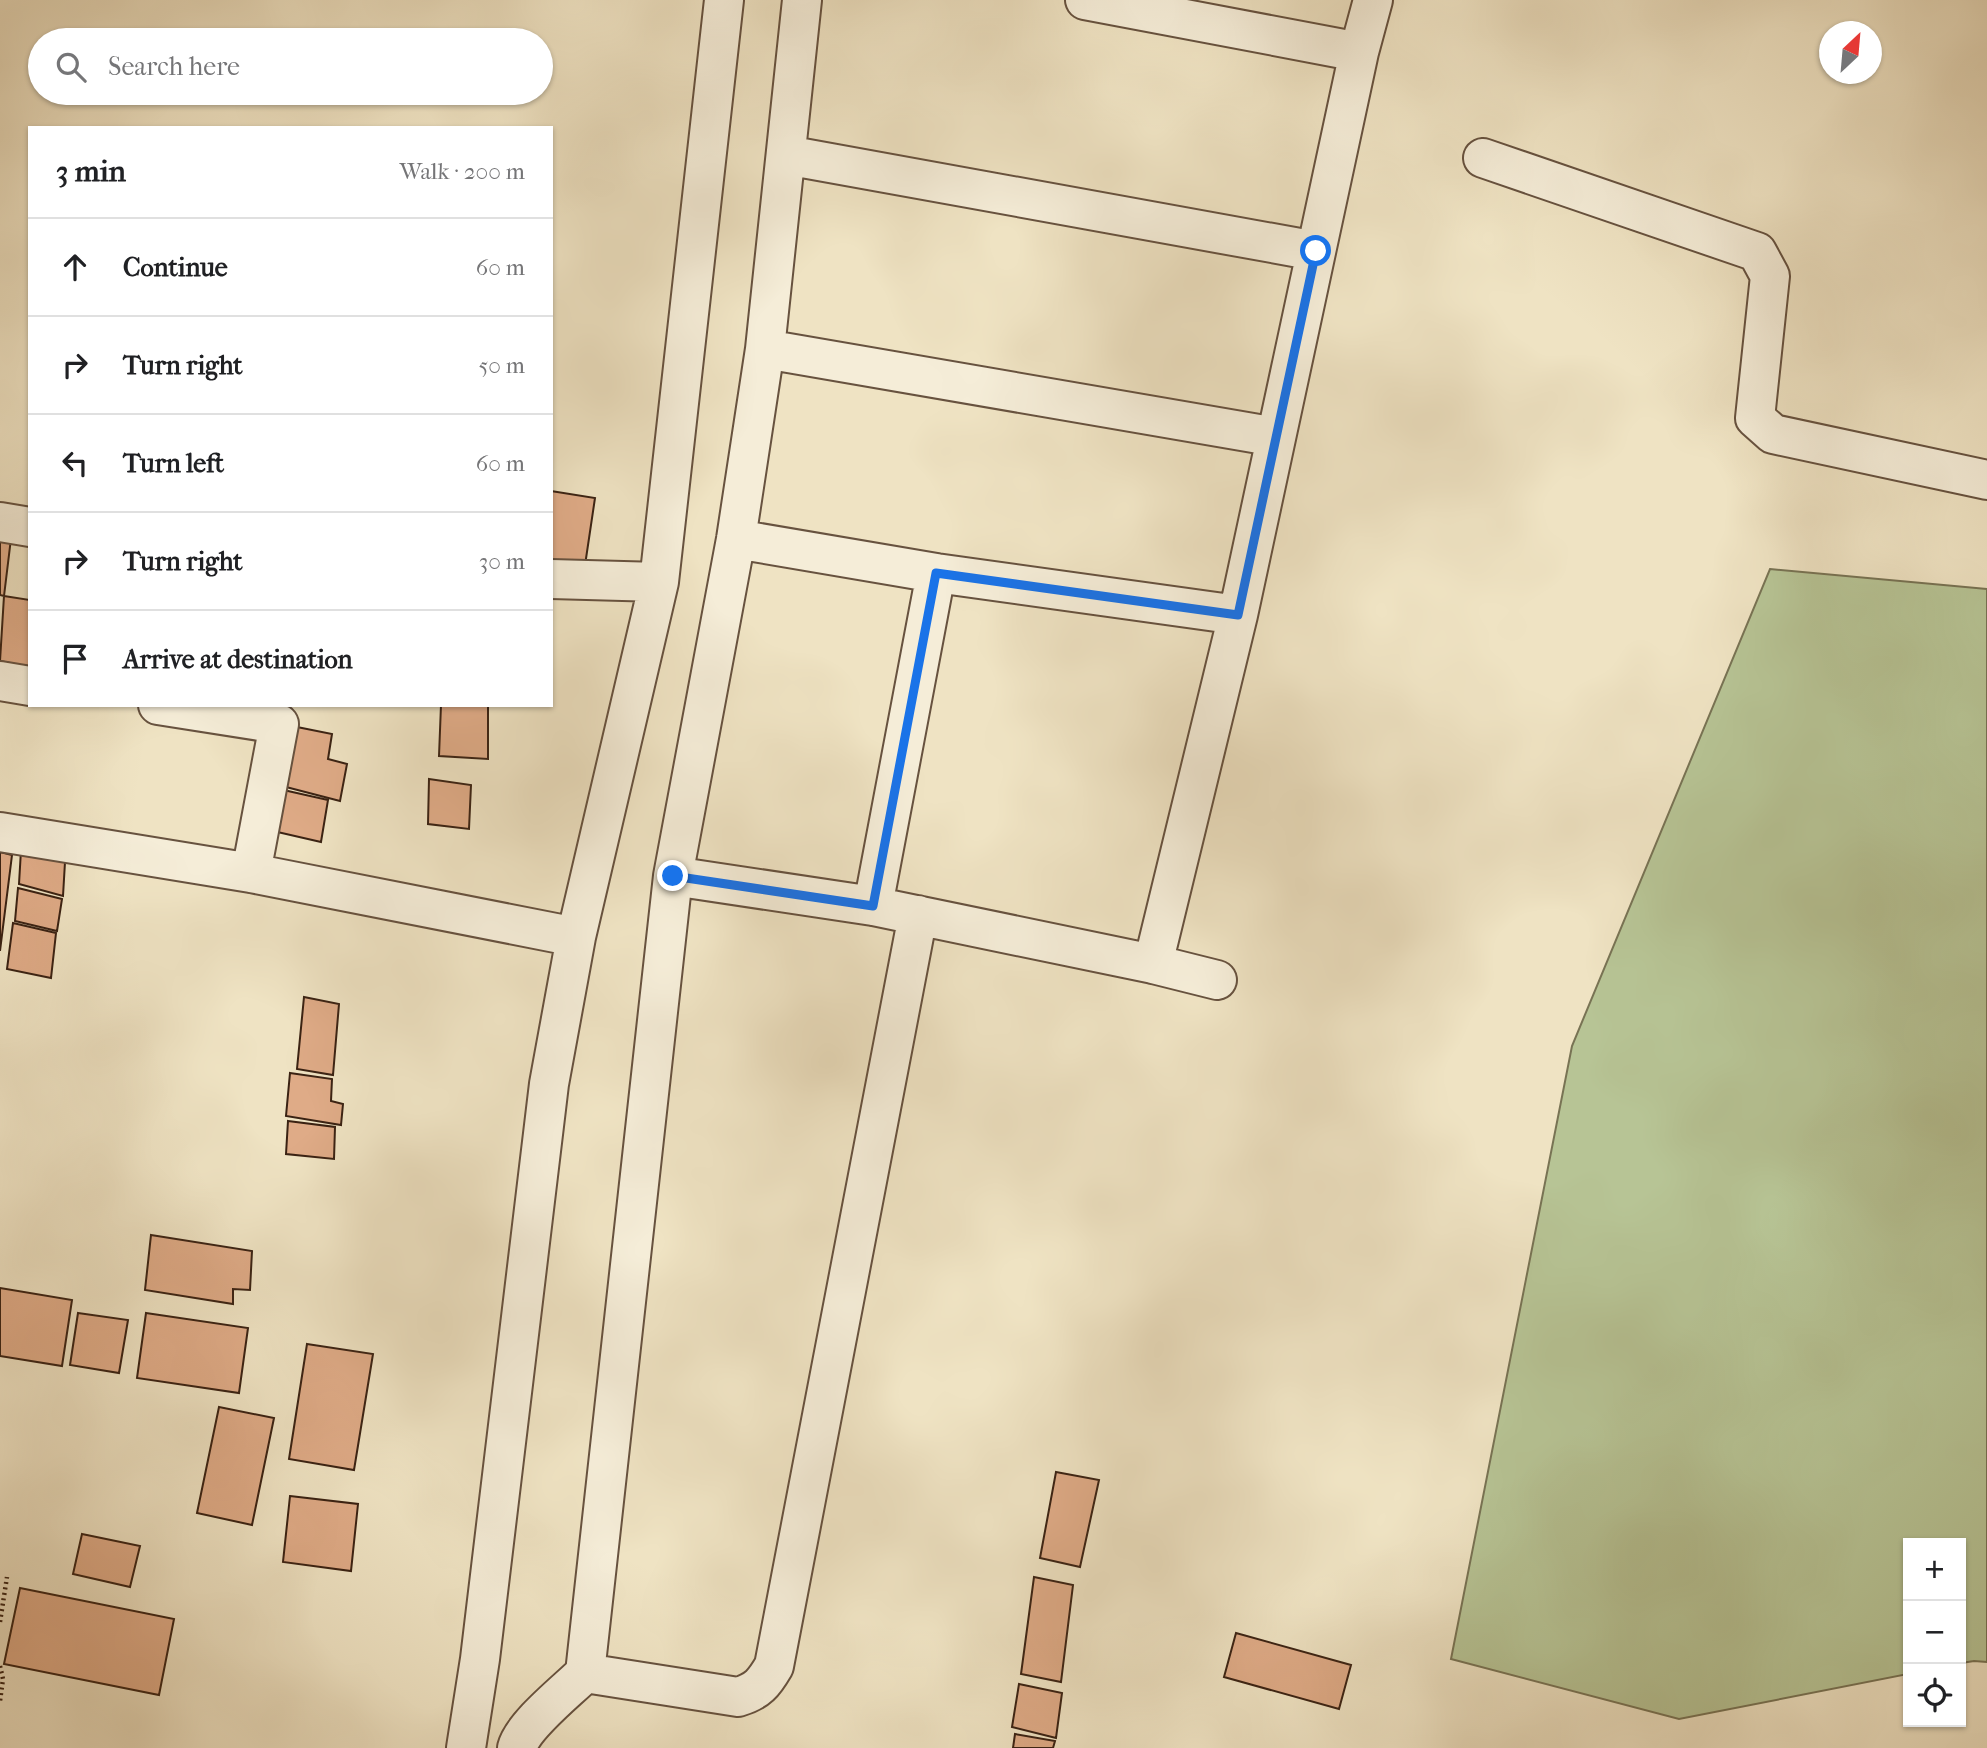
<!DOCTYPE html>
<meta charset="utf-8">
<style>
:root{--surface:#fff;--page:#f6f6f6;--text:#202124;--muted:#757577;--line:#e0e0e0}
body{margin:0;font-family:"IM FELL French Canon",serif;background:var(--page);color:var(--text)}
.controls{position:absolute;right:21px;bottom:21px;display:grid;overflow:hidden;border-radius:0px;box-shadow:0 2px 5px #0004}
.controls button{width:63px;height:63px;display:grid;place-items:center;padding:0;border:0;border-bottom:2px solid var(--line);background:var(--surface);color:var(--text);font:35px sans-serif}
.compass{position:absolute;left:1819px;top:21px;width:63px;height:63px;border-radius:50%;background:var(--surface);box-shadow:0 2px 5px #0004;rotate:26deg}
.stop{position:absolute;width:21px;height:21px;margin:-16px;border:5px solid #1a73e8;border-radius:50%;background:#fff}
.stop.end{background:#1a73e8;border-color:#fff;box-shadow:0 2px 7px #0008}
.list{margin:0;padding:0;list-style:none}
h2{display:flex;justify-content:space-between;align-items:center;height:91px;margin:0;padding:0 28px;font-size:30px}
h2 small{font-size:23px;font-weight:400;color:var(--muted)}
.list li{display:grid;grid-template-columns:46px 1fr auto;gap:21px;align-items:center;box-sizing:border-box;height:98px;padding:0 28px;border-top:2px solid var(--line)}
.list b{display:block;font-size:26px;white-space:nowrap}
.list em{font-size:23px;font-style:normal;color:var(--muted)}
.icon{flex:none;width:38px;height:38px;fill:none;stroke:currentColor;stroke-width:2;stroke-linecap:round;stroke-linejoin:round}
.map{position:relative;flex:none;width:1987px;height:1748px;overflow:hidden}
.search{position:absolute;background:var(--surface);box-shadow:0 2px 5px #0004;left:28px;top:28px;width:525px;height:77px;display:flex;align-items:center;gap:18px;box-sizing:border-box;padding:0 24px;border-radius:38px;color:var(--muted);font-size:26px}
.panel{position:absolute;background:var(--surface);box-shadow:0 2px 5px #0004;left:28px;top:126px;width:525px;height:581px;border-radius:0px}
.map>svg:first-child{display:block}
.green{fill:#b7c495;stroke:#787354;stroke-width:2}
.building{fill:#dfab87;stroke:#3a2213;stroke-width:2}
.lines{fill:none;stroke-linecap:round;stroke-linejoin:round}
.minor-casing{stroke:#67523f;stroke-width:42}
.path{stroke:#3a2213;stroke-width:4.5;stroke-dasharray:2 3.5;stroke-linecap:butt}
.minor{stroke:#f5edd8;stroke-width:38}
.route{stroke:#1a73e8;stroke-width:9}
</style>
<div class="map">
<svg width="1987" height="1748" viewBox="0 0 1987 1748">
<rect width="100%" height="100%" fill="#efe3c3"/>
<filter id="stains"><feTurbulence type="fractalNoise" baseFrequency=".00286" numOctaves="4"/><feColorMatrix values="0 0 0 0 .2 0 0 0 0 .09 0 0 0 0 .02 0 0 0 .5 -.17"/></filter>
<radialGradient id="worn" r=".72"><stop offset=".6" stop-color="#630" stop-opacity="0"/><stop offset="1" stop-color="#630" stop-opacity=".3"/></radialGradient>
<!-- green -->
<path class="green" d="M1770 569 1987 589V1662L1974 1661 1961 1663V1543H1908V1674L1679 1719 1451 1659 1572 1046Z"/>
<!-- building -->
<path class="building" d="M551 491 595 498 584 572 551 567Z
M0 528 12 530 4 596 0 595Z
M4 596 30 600V667L0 661Z
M441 705H488V759L439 756Z
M297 727 332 734 328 759 347 764 340 801 286 787Z
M429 779 471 785 469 829 428 824Z
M279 789 328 800 321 842 273 831Z
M21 850 65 862 63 896 19 884Z
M0 852 12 855 0 951Z
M18 888 62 899 57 931 15 921Z
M13 923 56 933 51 978 7 969Z
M304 997 339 1004 333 1075 297 1069Z
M290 1073 332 1079 331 1101 343 1104 341 1125 286 1116Z
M288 1121 335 1127 334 1159 286 1154Z
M151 1235 252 1251 250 1290 233 1289V1304L145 1290Z
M0 1288 72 1300 62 1366 0 1356Z
M78 1313 128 1320 119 1373 70 1365Z
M146 1313 248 1328 239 1393 137 1378Z
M307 1344 373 1354 354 1470 289 1459Z
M219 1407 274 1418 252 1525 197 1513Z
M1056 1472 1099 1480 1080 1567 1040 1558Z
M290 1496 358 1504 351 1571 283 1562Z
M82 1534 140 1546 130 1587 73 1574Z
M1034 1577 1073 1585 1061 1682 1021 1674Z
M20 1588 174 1619 159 1695 4 1664Z
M1236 1633 1351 1665 1339 1709 1224 1677Z
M1019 1684 1062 1693 1056 1738 1012 1727Z
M1015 1734 1055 1741 1053 1748H1013Z"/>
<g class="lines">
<defs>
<path id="minor" d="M1085 0 1359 52
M786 155 1316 251
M1483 158 1757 252 1770 276 1755 418 1773 434 1987 480
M765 349 1276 437
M0 522 30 527
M736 539 936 573 1238 615
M551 579 659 582
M0 681 30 686
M158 705 279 724 251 873
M0 832 251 873 576 937
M673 876 873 906 1153 964 1217 980
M873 906 936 573
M1153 964 1238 615 1359 52 1373 0
M585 1673 673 876 736 539 765 349 802 0
M466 1748 480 1659 549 1084 576 937 659 582 724 0
M517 1748C523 1725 567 1691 585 1673L738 1697C758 1691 764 1683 774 1666L918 915"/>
</defs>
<!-- minor casing -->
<use href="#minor" class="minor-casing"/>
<!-- path -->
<path class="path" d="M0 1622 7 1577
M0 1666 3 1679 0 1701"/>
<!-- minor -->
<use href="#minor" class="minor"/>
</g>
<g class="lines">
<!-- route -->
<path class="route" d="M673 876 873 906 936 573 1238 615 1316 251"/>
</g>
<rect width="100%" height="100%" filter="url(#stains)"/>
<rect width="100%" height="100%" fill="url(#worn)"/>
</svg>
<div class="controls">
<button>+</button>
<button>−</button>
<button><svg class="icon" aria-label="locate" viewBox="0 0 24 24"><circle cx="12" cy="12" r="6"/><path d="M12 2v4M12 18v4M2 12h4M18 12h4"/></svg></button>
</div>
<svg class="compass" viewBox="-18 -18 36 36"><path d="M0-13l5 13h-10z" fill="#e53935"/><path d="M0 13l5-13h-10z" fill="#757577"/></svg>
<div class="stop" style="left:1316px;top:251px"></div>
<div class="stop end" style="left:673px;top:876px"></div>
<div class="search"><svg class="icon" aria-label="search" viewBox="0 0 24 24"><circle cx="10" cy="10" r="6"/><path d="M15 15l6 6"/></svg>Search here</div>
<section class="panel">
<h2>3 min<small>Walk · 200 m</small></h2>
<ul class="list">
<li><svg class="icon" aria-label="ahead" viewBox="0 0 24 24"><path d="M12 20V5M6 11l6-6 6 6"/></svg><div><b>Continue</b></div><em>60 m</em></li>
<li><svg class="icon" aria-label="right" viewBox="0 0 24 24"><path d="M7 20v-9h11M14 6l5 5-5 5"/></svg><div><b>Turn right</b></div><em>50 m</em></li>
<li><svg class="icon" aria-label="left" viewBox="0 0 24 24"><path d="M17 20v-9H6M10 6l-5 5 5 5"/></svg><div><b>Turn left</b></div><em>60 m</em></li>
<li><svg class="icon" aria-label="right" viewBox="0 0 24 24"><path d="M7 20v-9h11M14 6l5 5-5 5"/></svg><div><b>Turn right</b></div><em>30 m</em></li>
<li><svg class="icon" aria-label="arrive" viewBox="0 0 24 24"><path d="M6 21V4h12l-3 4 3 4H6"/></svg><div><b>Arrive at destination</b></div></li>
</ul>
</section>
</div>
